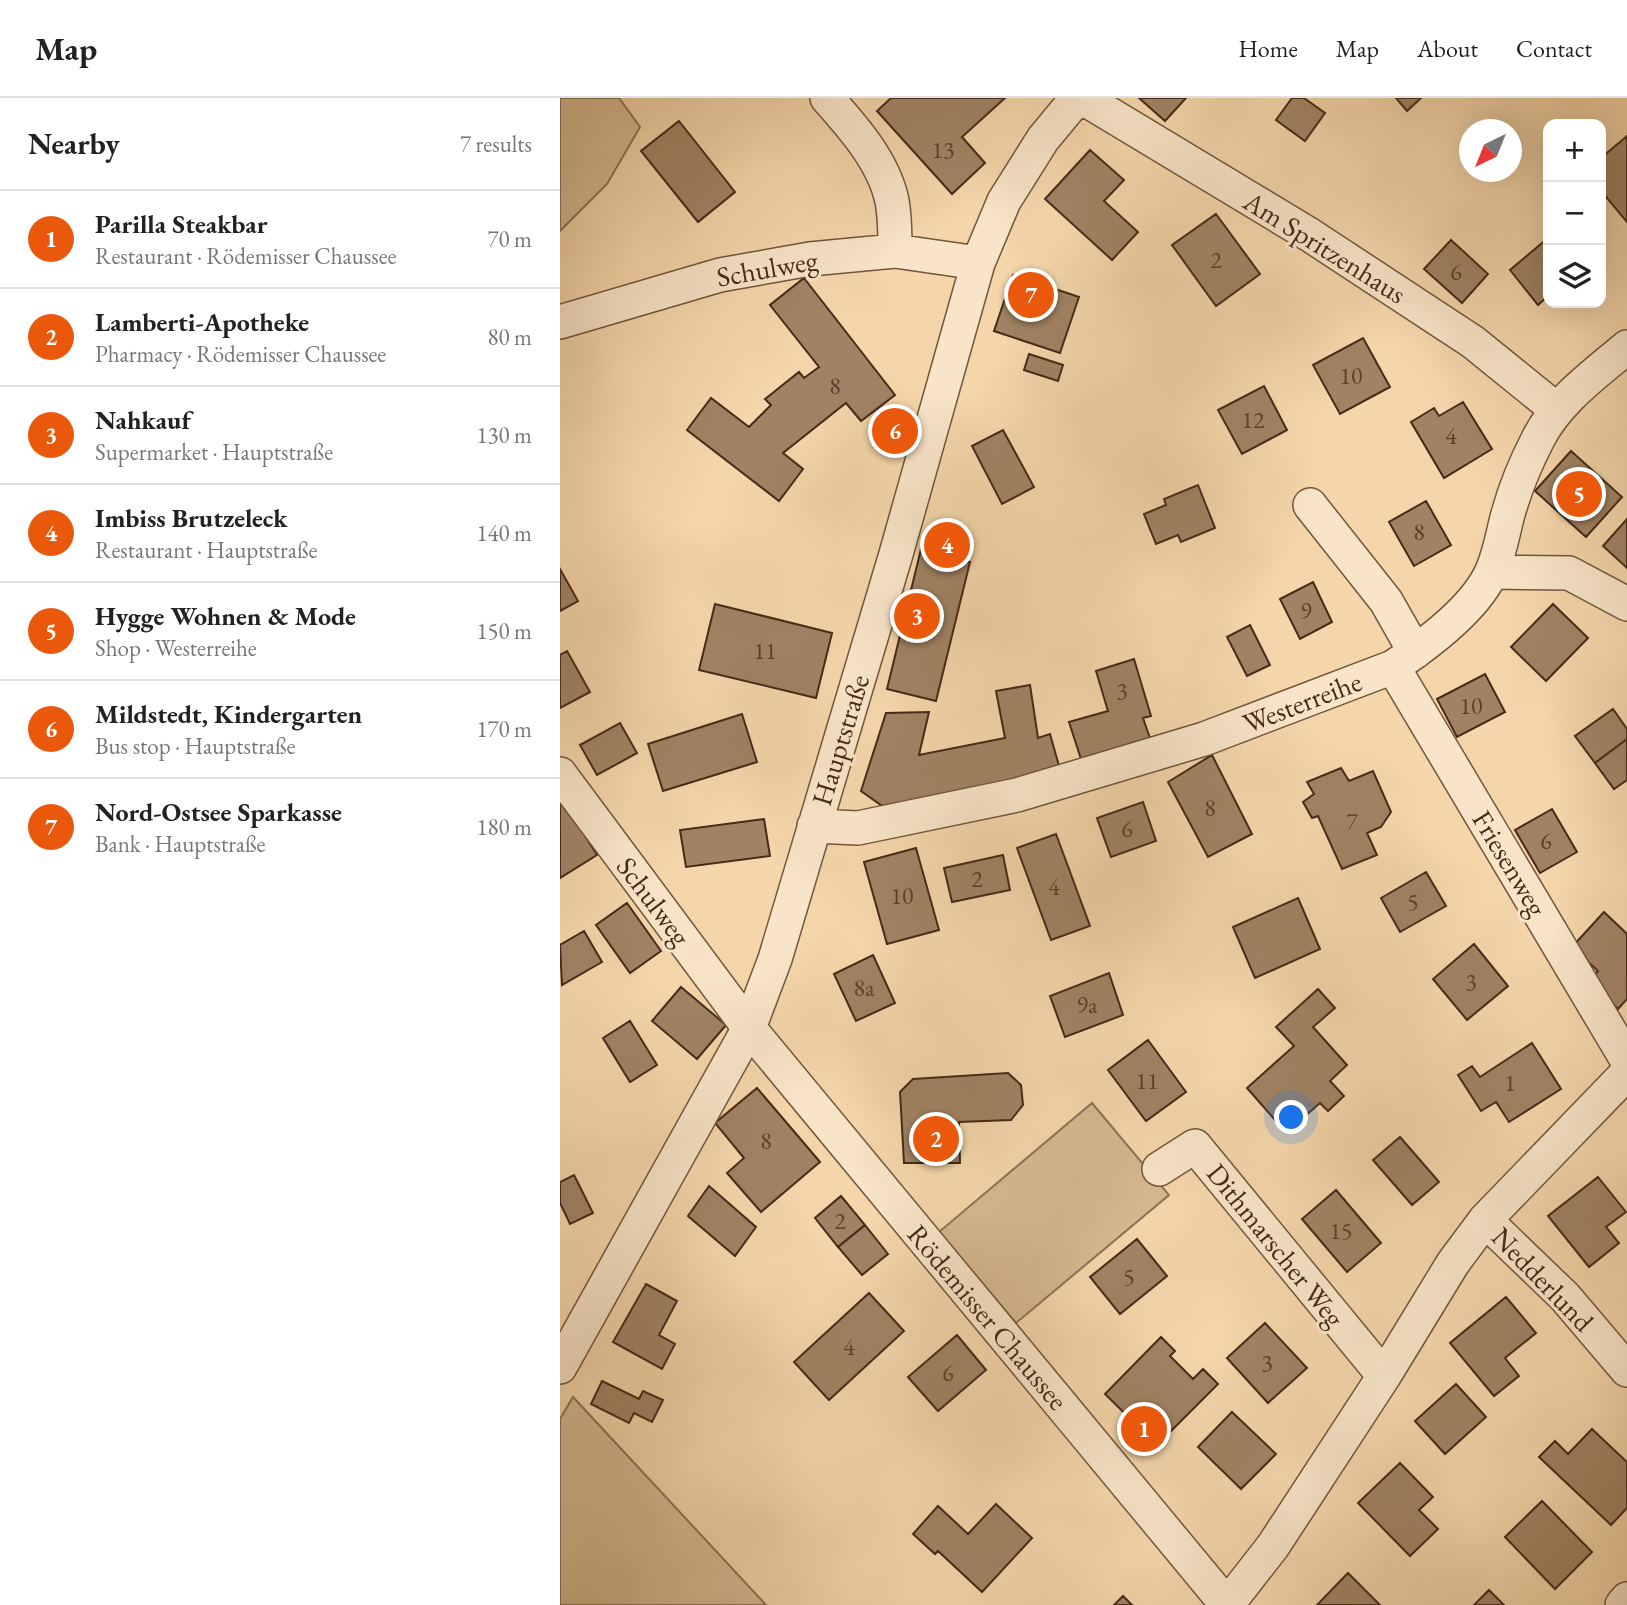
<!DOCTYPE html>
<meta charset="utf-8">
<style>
:root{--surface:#fff;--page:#f2f2f2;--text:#222;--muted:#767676;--line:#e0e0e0;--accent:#ea580c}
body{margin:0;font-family:"EB Garamond",serif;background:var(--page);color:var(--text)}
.controls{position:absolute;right:21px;top:21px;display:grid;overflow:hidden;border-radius:14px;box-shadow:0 7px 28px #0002}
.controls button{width:63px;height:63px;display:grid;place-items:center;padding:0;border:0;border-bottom:2px solid var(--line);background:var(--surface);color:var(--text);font:35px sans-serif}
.compass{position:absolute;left:899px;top:21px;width:63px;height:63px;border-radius:50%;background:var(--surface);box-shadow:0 7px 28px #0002;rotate:223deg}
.you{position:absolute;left:732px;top:1020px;width:24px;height:24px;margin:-18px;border:5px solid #fff;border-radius:50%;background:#1a73e8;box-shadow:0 0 0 10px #1a73e833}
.badge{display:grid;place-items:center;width:46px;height:46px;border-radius:50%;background:var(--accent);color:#fff;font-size:23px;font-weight:700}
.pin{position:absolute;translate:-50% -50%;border:4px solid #fff;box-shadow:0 2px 7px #0006}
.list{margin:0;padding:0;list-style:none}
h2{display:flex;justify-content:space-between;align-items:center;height:91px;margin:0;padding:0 28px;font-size:30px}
h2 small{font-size:23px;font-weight:400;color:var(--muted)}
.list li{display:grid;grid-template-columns:46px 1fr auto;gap:21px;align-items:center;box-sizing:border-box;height:98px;padding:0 28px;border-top:2px solid var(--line)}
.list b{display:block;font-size:26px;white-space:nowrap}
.list p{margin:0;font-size:23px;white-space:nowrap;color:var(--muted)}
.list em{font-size:23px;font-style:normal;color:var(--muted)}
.icon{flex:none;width:38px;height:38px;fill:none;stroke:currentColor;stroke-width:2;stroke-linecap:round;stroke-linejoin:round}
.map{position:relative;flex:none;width:1067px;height:1507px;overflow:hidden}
header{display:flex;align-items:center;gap:42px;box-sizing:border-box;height:98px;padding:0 35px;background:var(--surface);border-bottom:2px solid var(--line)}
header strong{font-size:33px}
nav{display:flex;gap:38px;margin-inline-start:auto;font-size:24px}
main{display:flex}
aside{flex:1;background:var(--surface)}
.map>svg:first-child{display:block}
.green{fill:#d6b991;stroke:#8e7254;stroke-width:2}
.building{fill:#a08364;stroke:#462a18;stroke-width:2}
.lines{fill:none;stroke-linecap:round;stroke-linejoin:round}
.minor-casing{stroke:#72553c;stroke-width:36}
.minor{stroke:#f8e4c8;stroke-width:33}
.labels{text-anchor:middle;stroke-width:6;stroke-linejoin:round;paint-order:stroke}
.number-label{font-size:24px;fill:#5c402b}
.street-label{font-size:28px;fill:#462a18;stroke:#f8e4c8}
</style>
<header>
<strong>Map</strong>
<nav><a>Home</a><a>Map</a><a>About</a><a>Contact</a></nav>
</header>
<main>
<aside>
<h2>Nearby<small>7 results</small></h2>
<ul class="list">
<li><span class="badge">1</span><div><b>Parilla Steakbar</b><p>Restaurant · Rödemisser Chaussee</p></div><em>70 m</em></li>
<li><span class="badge">2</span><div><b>Lamberti-Apotheke</b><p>Pharmacy · Rödemisser Chaussee</p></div><em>80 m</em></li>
<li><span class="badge">3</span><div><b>Nahkauf</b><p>Supermarket · Hauptstraße</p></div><em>130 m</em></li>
<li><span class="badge">4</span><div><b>Imbiss Brutzeleck</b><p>Restaurant · Hauptstraße</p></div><em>140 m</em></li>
<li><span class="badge">5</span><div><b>Hygge Wohnen &amp; Mode</b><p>Shop · Westerreihe</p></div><em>150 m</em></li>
<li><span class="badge">6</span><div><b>Mildstedt, Kindergarten</b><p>Bus stop · Hauptstraße</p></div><em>170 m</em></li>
<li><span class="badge">7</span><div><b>Nord-Ostsee Sparkasse</b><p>Bank · Hauptstraße</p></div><em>180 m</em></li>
</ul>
</aside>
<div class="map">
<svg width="1067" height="1507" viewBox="0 0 1067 1507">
<rect width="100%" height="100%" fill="#f4d6aa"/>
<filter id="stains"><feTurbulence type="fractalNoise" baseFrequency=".00286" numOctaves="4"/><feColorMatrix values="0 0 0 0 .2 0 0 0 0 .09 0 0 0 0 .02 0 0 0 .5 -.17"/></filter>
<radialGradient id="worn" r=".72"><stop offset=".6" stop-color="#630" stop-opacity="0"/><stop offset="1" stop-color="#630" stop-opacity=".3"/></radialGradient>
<!-- green -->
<path class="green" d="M0 0H59L80 29 47 86 0 133Z
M532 1005 609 1097 456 1225 379 1134Z
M13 1299 206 1507H0V1321Z"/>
<!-- building -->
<path class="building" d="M331 0H445L402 39 425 65 392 96 317 13Z
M579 0H626L605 23Z
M732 0H744L765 15 745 43 716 22Z
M836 0H861L847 13Z
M119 23 175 94 138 124 81 53Z
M1067 38V124L1041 93V60Z
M530 52 564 82 544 103 578 134 552 162 485 101Z
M656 116 700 176 656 208 612 147Z
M988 140V198L978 207 950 172Z
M891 142 928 176 902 205 864 171Z
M453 177 519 199 500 255 434 233Z
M244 180 335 297 301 323 286 305 223 355 243 371 219 403 127 332 151 300 189 329 211 307 205 301 239 274 244 280 259 269 210 207Z
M803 240 830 289 780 316 753 267Z
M469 256 503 267 498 283 464 272Z
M704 288 727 332 682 356 658 312Z
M903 304 932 351 884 380 851 324 874 310 879 318Z
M443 332 474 389 442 406 412 348Z
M1011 353 1062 399 1026 439 975 393Z
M638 387 655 430 621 444 618 437 596 446 584 416 606 407 604 401Z
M866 403 891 447 854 468 829 424Z
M1067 421V470L1043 448Z
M361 451 410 464 376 603 327 591Z
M0 471 18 503 0 513Z
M753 484 772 524 740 541 720 501Z
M155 506 272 535 256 600 139 572Z
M993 506 1028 540 986 583 951 549Z
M690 527 710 567 687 578 667 539Z
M7 553 30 594 0 610V557Z
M574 561 591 618 583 620 590 640 521 661 509 624 548 613 536 573Z
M925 576 945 614 897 639 877 601Z
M470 587 478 640 490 636 501 675 335 717 301 693 326 615 369 614 359 657 445 640 436 593Z
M1053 611 1067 631V641L1035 665 1015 638Z
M182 616 197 664 103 693 88 646Z
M60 625 77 655 37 677 20 647Z
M1067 641V682L1054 691 1035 665Z
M652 657 692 736 648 759 608 684Z
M781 670 789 683 813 673 831 714 821 729 807 735 817 757 782 771 758 718 752 720 743 704 754 696 747 684Z
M4 704 37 757 0 780V706Z
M583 704 596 743 551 759 537 720Z
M992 711 1017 754 980 775 955 732Z
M204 721 210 758 126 769 120 732Z
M496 736 530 828 491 842 457 750Z
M356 750 379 832 327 846 304 764Z
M443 757 450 792 392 804 384 770Z
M866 774 886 808 840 834 821 800Z
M738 800 760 851 695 880 673 829Z
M67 805 101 853 70 875 36 827Z
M1044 814 1067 836V901L1058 911 1029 883 1038 873 1012 849Z
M24 833 42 864 2 887 0 847Z
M914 846 948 888 907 922 873 881Z
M313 857 335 905 296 923 274 876Z
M549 875 563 917 505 939 490 898Z
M121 889 166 927 137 961 92 923Z
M758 891 775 910 753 929 787 967 770 983 784 998 768 1013 760 1005 744 1019 733 1006 715 1022 687 990 734 948 716 929Z
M70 923 97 967 70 984 43 940Z
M588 942 626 994 586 1023 548 972Z
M972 945 1001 991 949 1024 936 1004 921 1013 898 977 912 968 920 979Z
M448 975 461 987 463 1007 451 1022 399 1024 400 1065H344L340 994 353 981Z
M197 990 260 1064 201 1114 167 1075 184 1060 155 1025Z
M840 1039 879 1084 852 1107 813 1062Z
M14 1077 33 1115 10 1126 0 1105V1084Z
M1038 1079 1066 1114 1046 1129 1059 1145 1029 1169 988 1118Z
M149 1088 196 1129 175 1158 128 1118Z
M776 1092 821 1145 787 1174 742 1121Z
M281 1098 305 1127 278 1149 255 1120Z
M305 1127 328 1156 302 1177 278 1149Z
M577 1141 607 1178 560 1216 530 1179Z
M86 1186 117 1203 99 1237 115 1246 102 1271 53 1244Z
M309 1195 344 1233 269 1302 234 1264Z
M946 1199 976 1235 945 1260 959 1278 934 1298 890 1245Z
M705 1225 747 1270 708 1305 667 1260Z
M397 1237 426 1272 378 1313 348 1279Z
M601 1239 615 1253 610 1258 633 1281 643 1271 658 1286 597 1347 545 1296Z
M42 1283 79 1301 83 1293 103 1302 92 1324 74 1315 69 1325 31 1306Z
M896 1286 926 1319 885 1356 855 1323Z
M672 1314 716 1356 681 1391 638 1349Z
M1032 1331 1067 1364V1410L1051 1427 979 1359 995 1343 1008 1356Z
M840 1365 873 1399 859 1412 878 1431 850 1458 798 1405Z
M982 1403 1032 1454 995 1491 945 1439Z
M436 1406 472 1440 422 1494 378 1453 375 1456 353 1436 378 1408 408 1436Z
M788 1475 820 1507H757Z
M929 1492 944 1507H914Z
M563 1498 572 1507H554Z"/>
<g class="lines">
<defs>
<path id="minor" d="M267 0C293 29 324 64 332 103 335 119 335 136 335 153
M523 0 750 137 913 244 997 312
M0 224 160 177 250 161 335 153 418 165
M750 407 826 503 855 554
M932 474 1009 475 1067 506
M833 569 1067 962
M0 676 189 930 667 1507
M254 728 298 730 457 697 644 641 833 569C866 547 916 510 932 473 940 455 943 434 948 416 955 391 966 364 978 341 997 303 1035 276 1067 249
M599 1071 635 1048 824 1278
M925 1122 1005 1199 1067 1272
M0 1269 189 930 215 861 336 456 418 165 444 103 483 41 517 0
M667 1507 713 1448 824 1278 893 1165 925 1122 1067 975
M1062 1507 1067 1501"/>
</defs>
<!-- minor casing -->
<use href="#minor" class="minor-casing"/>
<!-- minor -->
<use href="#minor" class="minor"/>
</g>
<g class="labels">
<!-- number labels -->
<g class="number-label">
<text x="383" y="60">13</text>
<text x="656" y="170">2</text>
<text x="896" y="182">6</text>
<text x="791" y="286">10</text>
<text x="275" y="296">8</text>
<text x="693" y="330">12</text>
<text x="891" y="346">4</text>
<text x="859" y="442">8</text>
<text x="746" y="521">9</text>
<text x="205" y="561">11</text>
<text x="562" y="601">3</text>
<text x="911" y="616">10</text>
<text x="650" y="718">8</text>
<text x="792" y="732">7</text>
<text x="567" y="739">6</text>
<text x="986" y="751">6</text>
<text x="417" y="789">2</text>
<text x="494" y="797">4</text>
<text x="342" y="806">10</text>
<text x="853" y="812">5</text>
<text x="911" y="892">3</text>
<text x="304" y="898">8a</text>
<text x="527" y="915">9a</text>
<text x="587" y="991">11</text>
<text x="950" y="993">1</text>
<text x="206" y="1051">8</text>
<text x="280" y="1131">2</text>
<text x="781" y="1141">15</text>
<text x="569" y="1187">5</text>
<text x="289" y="1257">4</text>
<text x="707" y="1273">3</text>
<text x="388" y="1283">6</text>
</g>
<!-- street labels -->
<g class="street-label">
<text transform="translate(765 149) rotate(32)" y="10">Am Spritzenhaus</text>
<text transform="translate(207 170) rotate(-10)" y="10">Schulweg</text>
<text transform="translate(742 604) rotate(-21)" y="10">Westerreihe</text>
<text transform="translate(280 642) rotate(-73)" y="10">Hauptstraße</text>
<text transform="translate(950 765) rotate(59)" y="10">Friesenweg</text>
<text transform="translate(94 803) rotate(53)" y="10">Schulweg</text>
<text transform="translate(716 1147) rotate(51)" y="10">Dithmarscher Weg</text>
<text transform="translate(983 1181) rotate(46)" y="10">Nedderlund</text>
<text transform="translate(428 1219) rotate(50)" y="10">Rödemisser Chaussee</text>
</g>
</g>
<rect width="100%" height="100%" filter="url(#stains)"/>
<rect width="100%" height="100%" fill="url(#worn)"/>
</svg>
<div class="controls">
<button>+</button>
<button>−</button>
<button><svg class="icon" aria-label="layers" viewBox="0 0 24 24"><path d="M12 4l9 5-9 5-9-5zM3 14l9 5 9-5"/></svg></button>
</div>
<svg class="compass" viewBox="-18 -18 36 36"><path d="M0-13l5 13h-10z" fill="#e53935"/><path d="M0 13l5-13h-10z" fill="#767676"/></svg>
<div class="you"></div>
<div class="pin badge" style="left:584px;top:1331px">1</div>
<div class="pin badge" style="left:376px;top:1041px">2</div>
<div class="pin badge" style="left:357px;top:518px">3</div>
<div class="pin badge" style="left:387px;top:447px">4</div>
<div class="pin badge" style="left:1019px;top:396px">5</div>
<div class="pin badge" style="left:335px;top:333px">6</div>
<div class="pin badge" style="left:471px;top:197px">7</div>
</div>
</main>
